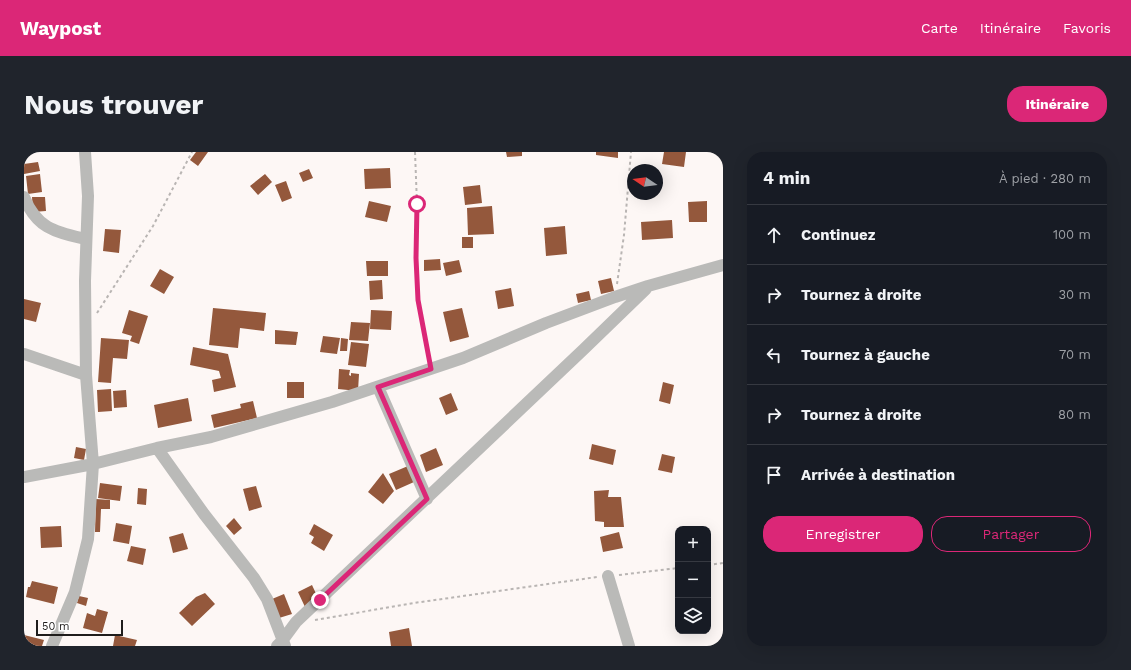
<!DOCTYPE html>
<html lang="fr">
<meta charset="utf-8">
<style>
:root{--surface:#171b24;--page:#20242c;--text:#f1f3f6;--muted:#9ea1a6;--line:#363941;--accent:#db2777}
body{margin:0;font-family:"Work Sans",sans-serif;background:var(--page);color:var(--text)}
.controls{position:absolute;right:12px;bottom:12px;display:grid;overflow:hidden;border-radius:8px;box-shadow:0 4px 16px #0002}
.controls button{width:36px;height:36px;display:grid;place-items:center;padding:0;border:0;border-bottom:1px solid var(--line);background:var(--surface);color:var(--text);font:20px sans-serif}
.compass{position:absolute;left:603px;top:12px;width:36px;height:36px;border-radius:50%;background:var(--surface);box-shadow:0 4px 16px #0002;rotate:283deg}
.scale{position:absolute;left:12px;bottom:10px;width:87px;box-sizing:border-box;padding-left:4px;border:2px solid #1f1d1c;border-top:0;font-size:11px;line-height:14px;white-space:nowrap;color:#1f1d1c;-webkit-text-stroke:3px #fff;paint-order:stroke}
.stop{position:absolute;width:12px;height:12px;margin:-9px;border:3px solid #db2777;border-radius:50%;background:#fff}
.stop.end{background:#db2777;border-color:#fff;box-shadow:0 1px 4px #0008}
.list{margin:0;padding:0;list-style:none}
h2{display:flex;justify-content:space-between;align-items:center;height:52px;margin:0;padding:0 16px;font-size:17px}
h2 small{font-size:13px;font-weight:400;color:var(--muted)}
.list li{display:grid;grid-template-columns:26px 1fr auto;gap:12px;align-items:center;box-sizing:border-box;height:60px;padding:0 16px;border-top:1px solid var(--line)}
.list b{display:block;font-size:15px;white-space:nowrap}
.list em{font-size:13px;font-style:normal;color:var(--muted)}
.actions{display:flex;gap:8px;padding:12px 16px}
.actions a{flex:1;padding:9px 0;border:1px solid var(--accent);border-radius:16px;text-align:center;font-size:14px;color:var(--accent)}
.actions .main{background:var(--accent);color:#fff}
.icon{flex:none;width:22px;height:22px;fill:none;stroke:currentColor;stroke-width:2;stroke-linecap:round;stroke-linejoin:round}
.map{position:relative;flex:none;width:699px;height:494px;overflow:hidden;border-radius:16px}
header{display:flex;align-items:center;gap:24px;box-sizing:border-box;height:56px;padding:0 20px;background:var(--accent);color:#fff}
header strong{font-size:19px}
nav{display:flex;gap:22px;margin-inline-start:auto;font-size:14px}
.intro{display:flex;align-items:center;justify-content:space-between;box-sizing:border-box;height:96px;padding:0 24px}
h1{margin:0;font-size:28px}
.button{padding:10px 18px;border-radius:16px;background:var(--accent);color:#fff;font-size:14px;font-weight:700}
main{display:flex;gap:24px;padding:0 24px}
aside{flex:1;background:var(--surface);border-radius:16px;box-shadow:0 4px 16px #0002}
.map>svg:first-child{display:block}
.building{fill:#94583c}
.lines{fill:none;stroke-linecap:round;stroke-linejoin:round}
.path{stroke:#b9b5b3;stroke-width:2;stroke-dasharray:3 3;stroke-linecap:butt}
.minor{stroke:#babab8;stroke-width:12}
.route{stroke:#db2777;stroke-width:5}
</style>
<header>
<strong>Waypost</strong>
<nav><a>Carte</a><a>Itinéraire</a><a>Favoris</a></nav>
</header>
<div class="intro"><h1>Nous trouver</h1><a class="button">Itinéraire</a></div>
<main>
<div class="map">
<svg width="699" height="494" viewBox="0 0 699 494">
<rect width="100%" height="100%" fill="#fdf7f5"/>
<!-- building -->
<path class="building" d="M172 0H184L174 14 166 8Z
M482 0H498V4L483 5Z
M572 0H594V6L572 3Z
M640 0H662L660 15 638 12Z
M14 10 16 19 0 22V12Z
M366 16 367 36 341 37 340 17Z
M285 17 289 26 279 30 275 21Z
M16 22 18 40 4 42 2 24Z
M241 22 248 30 234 43 226 34Z
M262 29 268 46 258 50 251 33Z
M456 33 458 51 441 53 439 35Z
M8 45H21L22 59 9 60Z
M345 49 367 54 363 70 341 65Z
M683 49V70H665L664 50Z
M468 54 470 82 444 83 443 56Z
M648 68 649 86 618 88 617 70Z
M541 74 543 102 522 104 520 76Z
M81 77 97 78 95 101 79 99Z
M438 85H449V96H438Z
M416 107 417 118 400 119V108Z
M435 108 438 120 422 124 419 111Z
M342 109H364V124H343Z
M136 117 150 125 140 142 126 134Z
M587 126 590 139 577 142 574 129Z
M358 128 359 147 346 148 345 129Z
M487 136 490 154 474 157 471 139Z
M565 139 567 148 554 151 552 142Z
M0 147 17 151 12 170 0 167Z
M189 156 242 161 240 179 216 176 214 196 185 193Z
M438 156 445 185 426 190 419 160Z
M105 158 124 164 115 192 106 189 108 184 98 181Z
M347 158 368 159 367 178 346 177Z
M327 170 346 171 344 189 325 188Z
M251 178 274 180 272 193 251 192Z
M299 184 316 186 313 202 296 200Z
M77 186 105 188 103 207 89 206 87 231 74 230Z
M317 186 324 187 323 199H316Z
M327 190 345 192 342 215 324 213Z
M169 195 204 202 212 235 190 240 188 228 197 226 195 219 166 213Z
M315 217 326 218 325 223 327 224V221L335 222 334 239 314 237Z
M263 230H280V246H263Z
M639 230 650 233 646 252 635 249Z
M87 237 88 259 74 260 73 238Z
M102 238 103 255 90 256 89 239Z
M427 241 434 258 422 263 415 246Z
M164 246 168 269 134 276 130 253Z
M229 249 233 266 190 276 187 263 217 256 216 252Z
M568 292 592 298 589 313 565 307Z
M52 295 62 297 60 308 50 306Z
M412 296 419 313 402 320 396 303Z
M638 302 651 305 648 321 634 318Z
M384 314 390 330 372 338 365 322Z
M359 321 370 339 359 352 344 340Z
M76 331 98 334 96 349 74 346Z
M232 334 238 355 225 359 219 337Z
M114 336 123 337 122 353 113 352Z
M585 338 584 345H597L600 375H580V370L571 369 570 339Z
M72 347 86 348V357H77L76 380H71Z
M210 366 218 376 210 383 202 374Z
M92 371 108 374 105 392 89 389Z
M290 372 309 383 300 399 287 391 290 385 285 382Z
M37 374 38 395 17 396 16 375Z
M595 380 599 396 579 400 576 385Z
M159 381 164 397 149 401 145 385Z
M107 394 122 397 119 413 103 409Z
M8 429 34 435 30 452 2 445 4 435H6Z
M288 433 295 448 281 455 274 440Z
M181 441 191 452 168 474 155 461 172 445Z
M260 442 268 462 255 466 248 447Z
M55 444 64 446 62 454 53 451Z
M73 457 84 460 78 481 59 476 63 461 71 464Z
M385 476 388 494H367L365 480Z
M0 483 20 488 18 494H0Z
M91 483 113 488 111 494H89Z"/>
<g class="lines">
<!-- path -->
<path class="path" d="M391 0 393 52 392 106 394 148 405 206
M593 132 600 83 607 0
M73 161 129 74 168 0
M684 413 699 411
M595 423 654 416
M291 468 390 451 573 425"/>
<!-- minor -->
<path class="minor" d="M0 45C13 77 32 80 62 87
M0 202 62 223
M354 235 403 347
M133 296 180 362 230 426 243 447 261 494
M0 325 69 312 133 296 187 285 308 250 439 206 522 171 591 145 624 134 699 113
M584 424 605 494
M28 494 51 440 64 387 69 312 62 223 61 129 64 44 61 0
M253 494 258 489 272 470 560 197 622 137"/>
</g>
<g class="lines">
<!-- route -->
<path class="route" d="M296 448 403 347 354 235 407 217 394 148 392 106 393 52"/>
</g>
</svg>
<div class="controls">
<button>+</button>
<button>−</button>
<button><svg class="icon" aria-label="layers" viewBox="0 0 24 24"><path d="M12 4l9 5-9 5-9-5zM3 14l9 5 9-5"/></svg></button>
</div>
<svg class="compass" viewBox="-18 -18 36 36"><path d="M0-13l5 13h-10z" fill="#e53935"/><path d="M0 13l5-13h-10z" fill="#9ea1a6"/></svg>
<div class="scale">50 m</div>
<div class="stop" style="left:393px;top:52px"></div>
<div class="stop end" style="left:296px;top:448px"></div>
</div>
<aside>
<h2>4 min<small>À pied · 280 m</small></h2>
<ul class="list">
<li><svg class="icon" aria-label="ahead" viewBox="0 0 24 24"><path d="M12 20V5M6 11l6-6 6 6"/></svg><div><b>Continuez</b></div><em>100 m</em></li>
<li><svg class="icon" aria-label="right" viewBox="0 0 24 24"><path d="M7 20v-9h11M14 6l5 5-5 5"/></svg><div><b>Tournez à droite</b></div><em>30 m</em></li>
<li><svg class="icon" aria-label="left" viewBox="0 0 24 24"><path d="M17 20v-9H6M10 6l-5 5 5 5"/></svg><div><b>Tournez à gauche</b></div><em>70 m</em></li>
<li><svg class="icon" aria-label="right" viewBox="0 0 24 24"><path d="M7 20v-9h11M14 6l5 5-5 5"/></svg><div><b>Tournez à droite</b></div><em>80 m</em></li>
<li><svg class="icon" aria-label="arrive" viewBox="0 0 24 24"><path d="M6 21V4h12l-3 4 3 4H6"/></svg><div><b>Arrivée à destination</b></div></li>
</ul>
<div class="actions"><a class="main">Enregistrer</a><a>Partager</a></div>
</aside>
</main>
